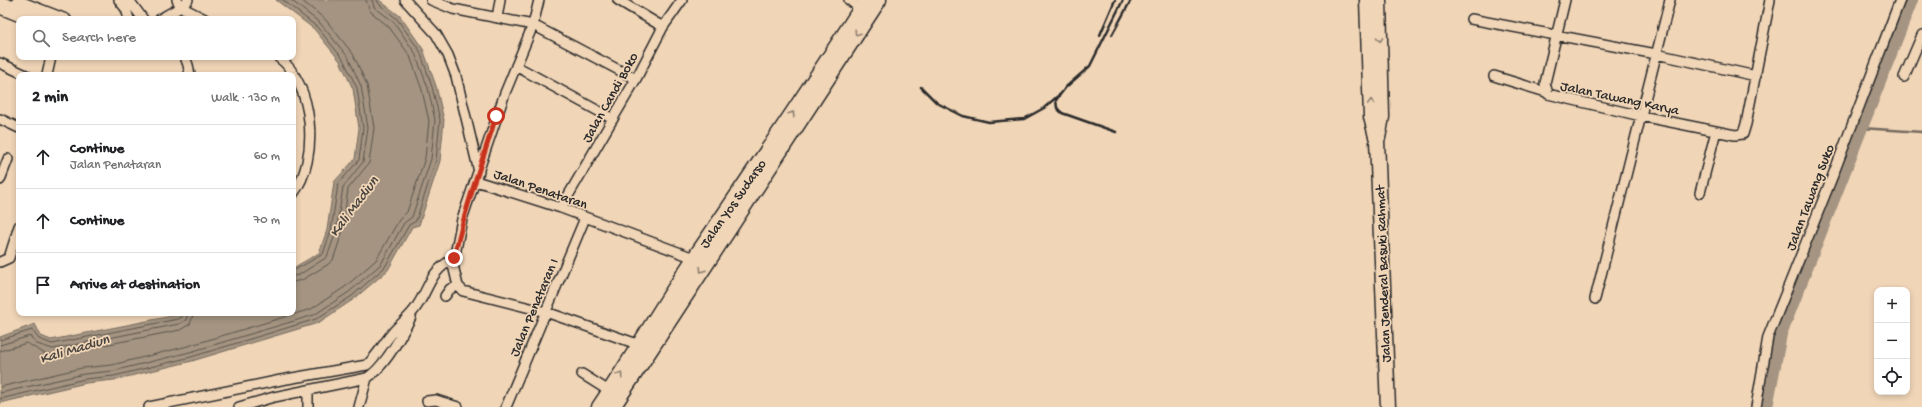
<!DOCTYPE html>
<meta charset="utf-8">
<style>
:root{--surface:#fff;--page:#f6f6f6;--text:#202124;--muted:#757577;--line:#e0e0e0}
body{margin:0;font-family:"Gochi Hand",sans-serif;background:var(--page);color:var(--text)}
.controls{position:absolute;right:12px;bottom:12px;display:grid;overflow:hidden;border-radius:8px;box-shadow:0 2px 6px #0003}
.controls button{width:36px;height:36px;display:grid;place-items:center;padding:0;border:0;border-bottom:1px solid var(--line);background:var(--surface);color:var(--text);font:20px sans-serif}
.stop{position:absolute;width:12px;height:12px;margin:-9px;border:3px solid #c8321e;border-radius:50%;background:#fff}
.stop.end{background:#c8321e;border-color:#fff;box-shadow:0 1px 4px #0008}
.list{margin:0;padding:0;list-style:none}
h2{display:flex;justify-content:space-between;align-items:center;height:52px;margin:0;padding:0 16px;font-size:17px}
h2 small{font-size:13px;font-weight:400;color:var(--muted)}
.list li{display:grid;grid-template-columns:26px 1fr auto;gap:12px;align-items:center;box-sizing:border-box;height:64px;padding:0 16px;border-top:1px solid var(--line)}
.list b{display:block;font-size:15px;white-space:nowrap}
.list p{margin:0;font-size:13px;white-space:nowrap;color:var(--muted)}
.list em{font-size:13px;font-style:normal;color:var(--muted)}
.icon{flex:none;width:22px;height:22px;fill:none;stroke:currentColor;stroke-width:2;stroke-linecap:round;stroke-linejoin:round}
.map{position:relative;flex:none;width:1922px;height:407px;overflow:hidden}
.search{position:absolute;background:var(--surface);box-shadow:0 2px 6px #0003;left:16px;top:16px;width:280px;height:44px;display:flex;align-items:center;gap:10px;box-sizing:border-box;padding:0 14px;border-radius:8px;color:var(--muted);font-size:15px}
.panel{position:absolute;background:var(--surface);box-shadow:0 2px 6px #0003;left:16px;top:72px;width:280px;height:244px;border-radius:8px}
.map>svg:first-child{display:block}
.water{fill:#a49481;stroke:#746a5f}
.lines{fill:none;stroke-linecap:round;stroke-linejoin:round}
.shore{stroke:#5b554d;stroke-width:1}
.stream{stroke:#746a5f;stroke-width:2.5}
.river{stroke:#a49481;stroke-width:14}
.minor-casing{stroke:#2b2b2b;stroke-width:12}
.trunk-casing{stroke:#2b2b2b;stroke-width:17}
.minor{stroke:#f0d5b7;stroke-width:9}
.trunk{stroke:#f0d5b7;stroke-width:14}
.rail{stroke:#2b2b2b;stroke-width:2.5}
.oneway{stroke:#8e8071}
.route{stroke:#c8321e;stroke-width:5}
.labels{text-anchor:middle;stroke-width:3.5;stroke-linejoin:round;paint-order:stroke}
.street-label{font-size:14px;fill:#2b2b2b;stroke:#f0d5b7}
.water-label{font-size:15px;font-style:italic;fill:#494540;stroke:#f0d5b7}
</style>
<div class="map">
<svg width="1922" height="407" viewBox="0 0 1922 407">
<rect width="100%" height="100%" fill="#f0d5b7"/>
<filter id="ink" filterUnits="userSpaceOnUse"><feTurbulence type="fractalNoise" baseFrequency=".025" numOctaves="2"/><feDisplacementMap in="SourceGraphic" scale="8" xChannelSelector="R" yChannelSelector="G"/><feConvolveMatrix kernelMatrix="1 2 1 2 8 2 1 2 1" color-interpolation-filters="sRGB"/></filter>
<g filter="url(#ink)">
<!-- water -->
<path class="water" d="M276 0H379L400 16 423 49 436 86 444 120 440 161 419 225 412 227 388 270 354 299 318 323 192 361 114 380 86 383 0 403V337L35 324 41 336 51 340 177 315 182 313H293V268L319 253 327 230 334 182 355 159 359 128 353 89 340 61 314 29Z"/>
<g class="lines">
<!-- shore -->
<path class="shore" d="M283 0 317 27 343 59 357 88 363 128 359 160 338 184 331 231 323 254 293 271
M291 0 320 23 348 57 361 86 368 128 363 162 343 187 336 232 327 257 299 275 293 276
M293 282 302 280 327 265 333 260 342 233 348 189 369 163 374 128 367 85 353 54 325 19 301 0
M0 340 32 330 39 339 52 344 178 319 182 317 183 313
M0 345 30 336 37 344 53 349 179 324 186 320 188 313
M0 351 27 343 45 354 54 355 180 330 190 324 194 313
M0 387 82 368 112 365 188 346 311 309 345 287 376 260 399 220 407 212 425 158 429 121 422 90 410 56 389 27 370 11 366 0
M0 393 84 374 113 371 190 352 314 315 349 292 381 264 404 223 412 217 431 159 435 120 428 88 415 53 394 22 374 7 372 0
M0 399 85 379 114 376 191 357 316 319 352 296 385 267 409 225 416 221 436 160 440 120 432 87 420 51 397 19 379 4 377 0"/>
<!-- stream -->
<path class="stream" d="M1861 128 1922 132"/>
<!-- river -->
<path class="river" d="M1766 407 1780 334 1911 0"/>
<defs>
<path id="minor" d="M17 0 66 19
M119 0 126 9 129 19
M129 0 143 19
M177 0 181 7 205 19
M405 0 436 34 448 55 456 76 479 172
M431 0 453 9 533 25 636 79
M539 0 533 25 505 93 462 219 453 265 458 286 463 291 546 312 640 345
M618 0 663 27
M849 0 861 9
M1565 0 1545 83 1548 94 1641 116 1735 135 1743 134 1746 124 1770 0
M0 1 40 16
M0 9 25 19
M497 18 500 0
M160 19 181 7 188 0
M1471 19 1656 54 1756 76
M185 57 188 65 190 75
M278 57C314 83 320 159 293 194
M0 63 26 75
M516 66 613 119
M47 75 51 57
M1494 76 1546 92
M1904 77 1922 35
M0 119 19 128
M0 180 8 159
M476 181 561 208 694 258
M1700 193 1716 131
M561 208 636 79 663 27 682 0
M0 262 9 258 19 226
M445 296 450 289 458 286
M1595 299 1670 0
M582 374 609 391
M308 391V407
M427 401 436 400 458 407
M149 407 281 380 367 365C378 355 384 342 394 331 401 323 411 316 417 306 432 283 428 274 454 258
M239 407 274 397 367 378C385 366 401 337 411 317
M359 407 367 378
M506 407 585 218
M1756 407 1768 337 1833 175 1900 0"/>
<path id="trunk" d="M1367 0 1371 117 1377 140 1388 407
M1378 138 1382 117 1379 0
M599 407C632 358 662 306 695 257 753 172 811 87 866 0
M613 407 879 0"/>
</defs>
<!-- minor casing -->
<use href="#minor" class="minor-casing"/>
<!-- trunk casing -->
<use href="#trunk" class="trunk-casing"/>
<!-- minor -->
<use href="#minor" class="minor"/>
<!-- trunk -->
<use href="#trunk" class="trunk"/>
<!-- rail -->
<path class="rail" d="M1100 35 1115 0
M1112 35 1131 0
M921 87 937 103 963 116 989 122 1024 119 1044 108 1059 95
M1116 132 1062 113 1057 108 1056 100 1066 87 1090 66 1123 0"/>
</g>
<!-- one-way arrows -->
<defs><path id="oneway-chevron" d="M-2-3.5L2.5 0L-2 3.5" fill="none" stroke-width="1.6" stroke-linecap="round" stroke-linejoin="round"/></defs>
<g class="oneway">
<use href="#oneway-chevron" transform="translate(857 33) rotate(123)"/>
<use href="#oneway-chevron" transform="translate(1380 39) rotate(88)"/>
<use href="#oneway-chevron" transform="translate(1371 102) rotate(-92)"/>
<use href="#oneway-chevron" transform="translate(792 114) rotate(-57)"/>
<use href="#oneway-chevron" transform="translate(702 270) rotate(122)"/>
<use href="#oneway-chevron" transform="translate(620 375) rotate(-56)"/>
</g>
</g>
<g class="lines" filter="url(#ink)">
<!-- route -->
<path class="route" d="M454 258C464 210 482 163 496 116"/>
</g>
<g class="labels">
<!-- street labels -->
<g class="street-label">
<text transform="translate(609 97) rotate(-61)" y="5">Jalan Candi Boko</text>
<text transform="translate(1620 97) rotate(12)" y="5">Jalan Tawang Karya</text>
<text transform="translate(541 188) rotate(19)" y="5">Jalan Penataran</text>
<text transform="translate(1809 197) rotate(-69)" y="5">Jalan Tawang Suko</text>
<text transform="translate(732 203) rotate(-55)" y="5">Jalan Yos Sudarso</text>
<text transform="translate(1382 274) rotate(-92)" y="5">Jalan Jenderal Basuki Rahmat</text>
<text transform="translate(533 307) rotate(-67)" y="5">Jalan Penataran I</text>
</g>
<!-- water labels -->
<g class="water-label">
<text transform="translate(353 206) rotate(-53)" y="5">Kali Madiun</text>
<text transform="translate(74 348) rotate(-17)" y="5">Kali Madiun</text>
</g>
</g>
</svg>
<div class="controls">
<button>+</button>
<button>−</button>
<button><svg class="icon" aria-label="locate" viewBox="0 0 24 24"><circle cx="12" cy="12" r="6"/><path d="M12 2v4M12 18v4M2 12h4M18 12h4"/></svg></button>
</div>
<div class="stop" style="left:496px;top:116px"></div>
<div class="stop end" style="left:454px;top:258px"></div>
<div class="search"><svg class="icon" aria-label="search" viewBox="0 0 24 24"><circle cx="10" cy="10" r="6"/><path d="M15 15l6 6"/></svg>Search here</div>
<section class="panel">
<h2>2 min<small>Walk · 130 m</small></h2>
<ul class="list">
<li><svg class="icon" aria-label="ahead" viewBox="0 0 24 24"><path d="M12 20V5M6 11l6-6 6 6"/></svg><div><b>Continue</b><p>Jalan Penataran</p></div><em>60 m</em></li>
<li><svg class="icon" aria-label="ahead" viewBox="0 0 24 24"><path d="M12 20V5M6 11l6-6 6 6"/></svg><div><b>Continue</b></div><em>70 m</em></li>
<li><svg class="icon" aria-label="arrive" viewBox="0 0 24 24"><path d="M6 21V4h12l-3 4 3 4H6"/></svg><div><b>Arrive at destination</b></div></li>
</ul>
</section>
</div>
